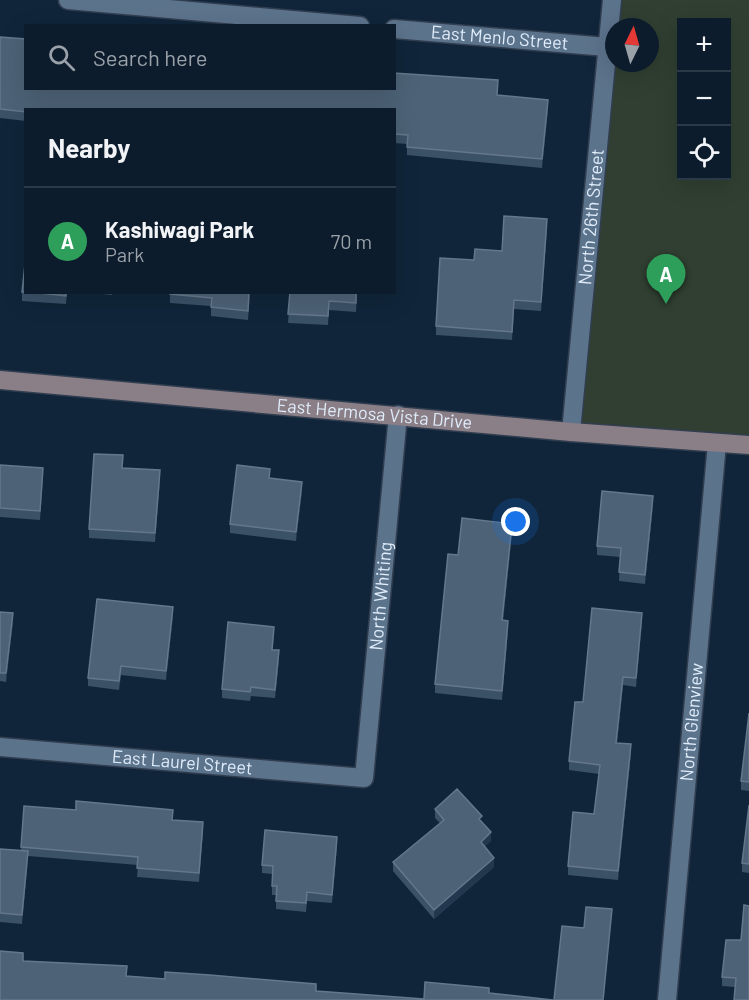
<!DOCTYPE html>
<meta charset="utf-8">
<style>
:root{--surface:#0c1c2c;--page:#1a2938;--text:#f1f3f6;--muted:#9aa1a9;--line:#2c3a48;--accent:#8c9099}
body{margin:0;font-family:Barlow,sans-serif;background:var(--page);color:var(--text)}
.controls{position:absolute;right:18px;top:18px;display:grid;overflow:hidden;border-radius:0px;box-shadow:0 6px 24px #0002}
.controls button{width:54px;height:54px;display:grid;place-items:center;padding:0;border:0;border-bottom:2px solid var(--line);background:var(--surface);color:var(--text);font:30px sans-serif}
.compass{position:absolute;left:605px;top:18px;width:54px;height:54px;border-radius:50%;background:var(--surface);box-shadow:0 6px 24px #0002;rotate:5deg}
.you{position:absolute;left:516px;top:522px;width:21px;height:21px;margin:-15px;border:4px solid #fff;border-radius:50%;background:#1a73e8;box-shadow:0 0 0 9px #1a73e833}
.badge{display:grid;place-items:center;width:39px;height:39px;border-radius:50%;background:var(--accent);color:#fff;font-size:20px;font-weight:700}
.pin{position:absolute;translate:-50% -50px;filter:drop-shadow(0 2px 3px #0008)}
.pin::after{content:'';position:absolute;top:32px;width:21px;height:18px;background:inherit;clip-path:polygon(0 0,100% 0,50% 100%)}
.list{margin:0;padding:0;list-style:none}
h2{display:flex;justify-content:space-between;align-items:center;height:78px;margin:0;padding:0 24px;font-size:26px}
h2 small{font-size:20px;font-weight:400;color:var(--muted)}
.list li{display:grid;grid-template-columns:39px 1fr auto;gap:18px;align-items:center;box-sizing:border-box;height:108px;padding:0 24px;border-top:2px solid var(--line)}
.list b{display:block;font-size:22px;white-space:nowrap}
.list p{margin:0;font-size:20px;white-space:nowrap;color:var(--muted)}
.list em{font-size:20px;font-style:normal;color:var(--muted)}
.icon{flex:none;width:33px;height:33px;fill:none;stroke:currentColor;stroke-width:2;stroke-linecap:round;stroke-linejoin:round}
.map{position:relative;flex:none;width:749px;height:1000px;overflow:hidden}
.search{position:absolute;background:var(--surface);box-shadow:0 6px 24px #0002;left:24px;top:24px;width:372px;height:66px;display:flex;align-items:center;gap:15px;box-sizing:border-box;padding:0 21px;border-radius:0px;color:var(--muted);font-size:22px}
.panel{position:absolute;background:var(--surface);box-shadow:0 6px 24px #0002;left:24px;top:108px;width:372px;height:186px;border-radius:0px}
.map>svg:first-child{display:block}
.green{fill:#303f31;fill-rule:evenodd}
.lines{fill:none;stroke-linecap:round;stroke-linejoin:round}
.street-casing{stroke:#313e50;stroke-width:21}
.secondary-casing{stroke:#313e50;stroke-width:21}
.street{stroke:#5c738c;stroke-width:18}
.secondary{stroke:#8a7e87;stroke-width:18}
.wall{fill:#3b5166}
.shaded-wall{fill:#23384e}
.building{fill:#4d6276;stroke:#64778b;stroke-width:1.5}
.labels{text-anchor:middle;stroke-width:5;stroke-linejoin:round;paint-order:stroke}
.street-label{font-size:18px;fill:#e0edfb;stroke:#050d17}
</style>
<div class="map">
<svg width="749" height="1000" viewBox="0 0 749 1000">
<rect width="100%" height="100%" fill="#10253a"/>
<!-- green -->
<path class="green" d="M612 0H749V445L571 432ZM682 22H726V176H682ZM614 27H650V63H614Z"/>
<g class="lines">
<defs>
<g id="street">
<path d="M68 0 360 26"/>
<path id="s1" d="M394 29 607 47"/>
<path id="s2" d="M571 432 612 0"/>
<path id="s3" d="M0 747 364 778 398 415"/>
<path id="s4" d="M667 1000 717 443"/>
</g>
<g id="secondary">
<path id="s5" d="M0 380 571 432 749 445"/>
</g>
</defs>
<!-- street casing -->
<use href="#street" class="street-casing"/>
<!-- secondary casing -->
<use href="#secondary" class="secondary-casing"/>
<!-- street -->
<use href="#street" class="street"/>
<!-- secondary -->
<use href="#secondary" class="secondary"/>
</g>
<!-- wall -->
<path class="wall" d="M0 37 26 88 498 89 497 95 548 109 542 168 407 155V144L394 143V110H26V121L0 118Z
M547 228 541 311 514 309 512 340 436 335V326L502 251Z
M22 292H67L66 304 22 301Z
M83 292H113L112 295Z
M170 292H250L248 320 211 316V306L170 303Z
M290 292H357L356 312 329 310 328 325 288 323Z
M0 465 43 477 40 520 0 517Z
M123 468 160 479 155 542 89 538V529Z
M302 491 296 541 230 533V524Z
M653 505 645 584 619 581 620 557 597 555V546Z
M512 533 503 621 508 630 502 700 435 693V684L458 555Z
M0 612 13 622 6 682 0 681Z
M173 616 166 680 121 675 119 690 88 686V678Z
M642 622 636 687 623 685 617 743 631 753 618 880 568 875V866L594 814 599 774 569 770V761Z
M274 636 272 650 279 659 275 698 251 696 250 701 222 698V689Z
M749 713V791L741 790V781Z
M749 805V873L742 872V863Z
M24 806 173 820 203 831 199 882 137 877 138 865 28 856 22 924 0 922V849L21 851Z
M435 809 482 822 491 841 485 846 494 867 434 919 393 871V862L440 823 435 818Z
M337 846 332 903 307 901 306 912 276 909V895H272V874L262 873V865Z
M741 940 735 987 722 986V977Z"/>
<!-- shaded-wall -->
<path class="shaded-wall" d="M548 100V109L542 168V159Z
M547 219V228L541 311V302Z
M249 292H250L248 320V311Z
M43 468V477L40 520V511Z
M160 470V479L155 542V533Z
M302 482V491L296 541V532Z
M653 496V505L645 584V575Z
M512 524V533L502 629V620Z
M173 607V616L166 680V671Z
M13 613V622L6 682V673Z
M642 613V622L636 687V678Z
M508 621V630L502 700V691Z
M279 650V659L275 698V690Z
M623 677V685L616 752V743Z
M631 744V753L618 880V871Z
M491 832V841L481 850V842Z
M337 837V846L332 903V895Z
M28 851V860L22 924V915Z
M494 858V867L434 919V910Z
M612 909 604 1000H603Z"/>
<!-- building -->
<path class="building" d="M0 37 26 39V88H394V73L498 80 497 95 548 100 542 159 407 147 408 135 394 134V110H26V112L0 109Z
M504 216 547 219 541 302 514 300 512 332 436 326 440 258 474 260 475 249 502 251Z
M25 264H26V292H22Z
M31 292H66V296Z
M170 292H249L248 311 211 307 212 298 170 294Z
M290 292H356V303L329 301 328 316 288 314Z
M94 454 123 455 122 468 160 470 155 533 89 529Z
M0 465 43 468 40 511 0 508Z
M237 465 270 469 269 478 302 482 296 532 230 524Z
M602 491 653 496 645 575 619 572 621 548 597 546Z
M462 518 512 524 502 620 508 621 502 691 435 684 448 554 458 555Z
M97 599 173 607 166 671 121 666 119 681 88 678Z
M592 608 642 613 636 678 623 677 616 743 631 744 618 871 568 866 573 812 594 814 600 765 569 761 575 702H583Z
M0 612 13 613 6 673H0Z
M228 622 274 627 272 650H279L275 690 251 687 250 692 222 689Z
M749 713V782L741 781Z
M457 789 482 816 479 819 491 832 481 842 494 858 434 910 393 862 444 820 435 809Z
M76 801 173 810 172 820 203 822 199 873 137 868 138 857 21 847 24 806 76 810Z
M749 805V864L742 863Z
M265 830 337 837 332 895 307 892 306 903 276 901 277 886H272L273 866 262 865Z
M0 849 28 851 22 915 0 913Z
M744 905 749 906V1000H734L736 978 722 977 726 940H741Z
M586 907 612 909 603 1000H554L562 926 584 928Z
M0 951 23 953V961L127 966 126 976 165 979V972L210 975 316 984V991L424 999 425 982 489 988V993L553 1000H0Z"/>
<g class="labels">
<!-- street labels -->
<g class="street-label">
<text dy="6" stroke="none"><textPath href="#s1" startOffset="106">East Menlo Street</textPath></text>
<text dy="6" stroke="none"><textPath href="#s2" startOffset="216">North 26th Street</textPath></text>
<text dy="6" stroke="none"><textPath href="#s5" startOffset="376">East Hermosa Vista Drive</textPath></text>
<text dy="6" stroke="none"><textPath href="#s3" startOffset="548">North Whiting</textPath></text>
<text dy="6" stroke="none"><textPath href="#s4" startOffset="279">North Glenview</textPath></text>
<text dy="6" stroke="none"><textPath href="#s3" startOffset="183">East Laurel Street</textPath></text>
</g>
</g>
</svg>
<div class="controls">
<button>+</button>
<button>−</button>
<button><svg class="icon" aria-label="locate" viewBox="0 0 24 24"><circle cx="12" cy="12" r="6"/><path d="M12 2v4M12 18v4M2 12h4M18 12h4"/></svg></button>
</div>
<svg class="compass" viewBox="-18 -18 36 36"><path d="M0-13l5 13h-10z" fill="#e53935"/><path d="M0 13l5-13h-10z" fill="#9aa1a9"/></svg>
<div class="you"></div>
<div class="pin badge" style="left:666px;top:304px;background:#2e9e5b">A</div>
<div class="search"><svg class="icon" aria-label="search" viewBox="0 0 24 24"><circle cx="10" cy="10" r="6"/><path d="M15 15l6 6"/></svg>Search here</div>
<section class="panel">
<h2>Nearby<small></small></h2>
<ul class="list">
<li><span class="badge" style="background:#2e9e5b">A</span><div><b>Kashiwagi Park</b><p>Park</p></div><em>70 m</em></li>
</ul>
</section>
</div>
